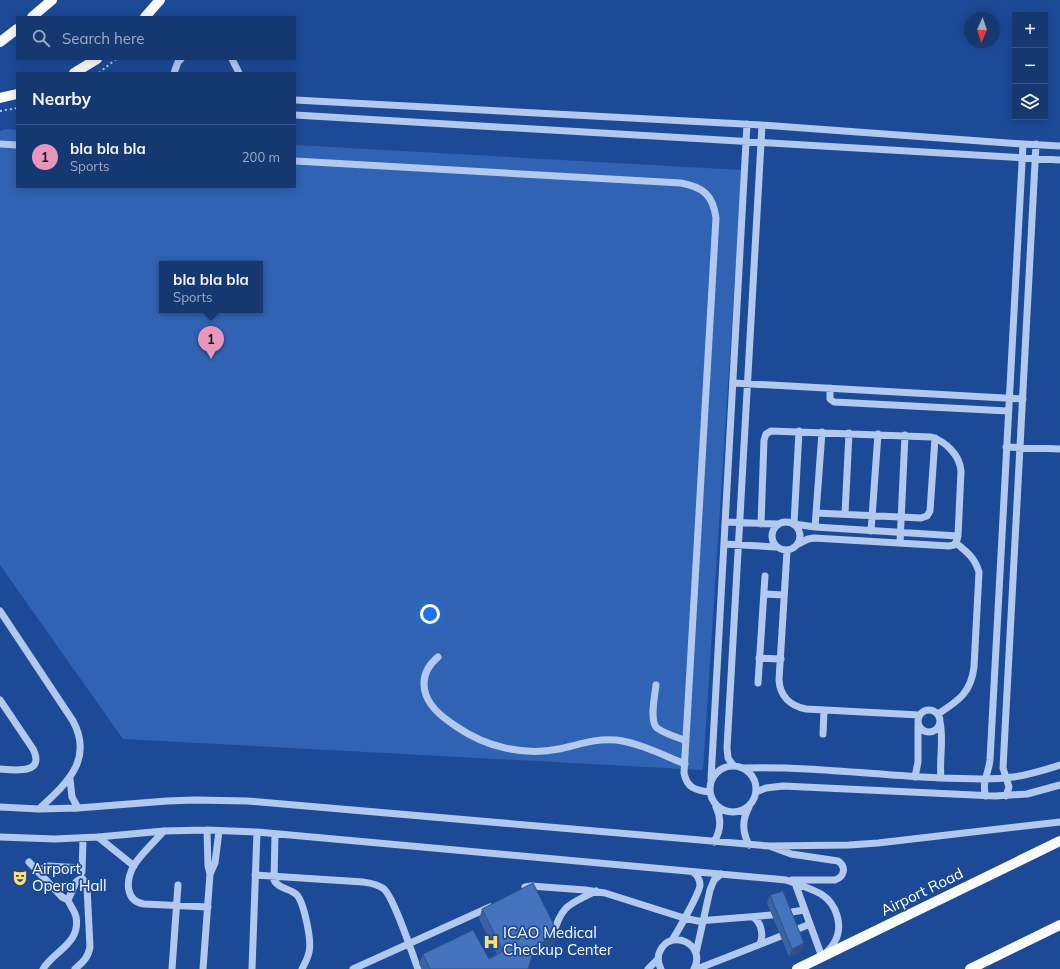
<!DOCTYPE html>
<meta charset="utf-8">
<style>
:root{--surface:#163871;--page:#234379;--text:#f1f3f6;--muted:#9eacc3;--line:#355284;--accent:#e797bd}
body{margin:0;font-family:Mulish,sans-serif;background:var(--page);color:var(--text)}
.controls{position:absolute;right:12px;top:12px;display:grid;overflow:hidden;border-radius:0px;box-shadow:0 2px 10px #0003}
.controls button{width:36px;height:36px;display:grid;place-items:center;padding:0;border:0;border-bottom:1px solid var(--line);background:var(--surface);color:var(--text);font:20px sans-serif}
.compass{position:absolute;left:964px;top:12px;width:36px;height:36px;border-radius:50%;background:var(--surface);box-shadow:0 2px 10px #0003;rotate:183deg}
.you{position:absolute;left:430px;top:614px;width:14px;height:14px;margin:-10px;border:3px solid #fff;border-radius:50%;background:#1a73e8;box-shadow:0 0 0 6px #1a73e833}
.badge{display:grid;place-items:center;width:26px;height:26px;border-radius:50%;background:var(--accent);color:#111;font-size:13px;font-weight:700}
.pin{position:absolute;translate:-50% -33px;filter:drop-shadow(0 1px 2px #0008)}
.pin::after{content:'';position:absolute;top:21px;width:14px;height:12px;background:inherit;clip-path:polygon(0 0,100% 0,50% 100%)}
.popup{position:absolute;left:159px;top:261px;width:104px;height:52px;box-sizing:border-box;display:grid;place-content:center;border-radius:0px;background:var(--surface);filter:drop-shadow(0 1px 3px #0005);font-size:13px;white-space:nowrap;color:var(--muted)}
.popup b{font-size:15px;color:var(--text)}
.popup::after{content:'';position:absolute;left:50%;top:100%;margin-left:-8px;border:8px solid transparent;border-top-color:var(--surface)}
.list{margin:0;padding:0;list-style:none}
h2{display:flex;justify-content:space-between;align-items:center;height:52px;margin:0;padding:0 16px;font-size:17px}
h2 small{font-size:13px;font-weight:400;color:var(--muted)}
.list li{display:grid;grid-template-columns:26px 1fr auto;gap:12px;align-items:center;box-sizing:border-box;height:64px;padding:0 16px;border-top:1px solid var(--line)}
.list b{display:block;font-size:15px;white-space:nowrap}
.list p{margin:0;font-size:13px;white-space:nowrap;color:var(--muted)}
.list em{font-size:13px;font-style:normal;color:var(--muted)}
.icon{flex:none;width:22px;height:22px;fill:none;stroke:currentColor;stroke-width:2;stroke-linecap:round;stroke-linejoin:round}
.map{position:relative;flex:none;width:1060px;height:969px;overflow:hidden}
.search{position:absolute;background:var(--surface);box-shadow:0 2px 10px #0003;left:16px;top:16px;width:280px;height:44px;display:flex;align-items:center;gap:10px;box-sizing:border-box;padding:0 14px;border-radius:0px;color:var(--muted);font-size:15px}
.panel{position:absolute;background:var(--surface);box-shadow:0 2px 10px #0003;left:16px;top:72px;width:280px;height:116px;border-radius:0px}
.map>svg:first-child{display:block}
.green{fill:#3163b4;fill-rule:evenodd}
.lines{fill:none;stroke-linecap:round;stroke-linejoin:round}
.path{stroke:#b1c9ef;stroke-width:2;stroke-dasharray:2 3;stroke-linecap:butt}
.minor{stroke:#b1c9ef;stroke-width:7}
.major{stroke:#fafbff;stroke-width:10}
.wall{fill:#3b63a3}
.shaded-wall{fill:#305084}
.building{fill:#4573bd;stroke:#305084}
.labels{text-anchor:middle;stroke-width:3.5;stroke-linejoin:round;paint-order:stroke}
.poi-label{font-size:15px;fill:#fff;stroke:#1d4a97;text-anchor:start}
.street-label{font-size:15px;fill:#fff;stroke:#1d4a97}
</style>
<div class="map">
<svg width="1060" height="969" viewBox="0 0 1060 969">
<rect width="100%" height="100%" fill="#1d4a97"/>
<!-- green -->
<path class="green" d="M6 129 17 130V187H295V145L742 170 703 770 123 739 0 565V131ZM162 264H260V310H162Z"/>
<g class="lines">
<!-- path -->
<path class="path" d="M99 73 116 59
M0 111 17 108"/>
<!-- minor -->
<path class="minor" d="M232 59 239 73
M174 73 178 62 181 59
M295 100 762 125 1023 144 1060 146
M295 115 1060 160
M0 144 17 145
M295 161 681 183C703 187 713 195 716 218L684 773C687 788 695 790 709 792
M733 383 1023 399
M830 388V399L834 402 1008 411
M799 431 794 524 815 527 958 536
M1006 447 1060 449
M816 513 921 518 927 516 930 511 935 438
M845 514 849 433
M772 536a14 14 0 1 1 28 0a14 14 0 1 1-28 0Z
M725 522 777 524
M761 524 764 440 766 434 771 431 931 437C945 441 960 455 961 471L958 536 957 540 954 545 949 546 814 538 808 539 798 544
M815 527 822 432
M871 531 878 434
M900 543 905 435
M724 544 775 547
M787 551 779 680C780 696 790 706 806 709L919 715
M764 594 784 595
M0 611 73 721C94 760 66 784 39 809
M438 657C426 667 421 680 426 695 431 709 445 719 457 727 486 747 524 756 559 749 578 745 596 738 616 740 640 743 663 755 685 764
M759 658 781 659
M758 683 765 576
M656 685C655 695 649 721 657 728 665 734 677 737 686 741
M0 700 33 749C46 775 13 770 0 769
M918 721a11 11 0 1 1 22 0a11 11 0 1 1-22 0Z
M938 714C958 701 971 693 974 667L979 572C975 558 967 552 956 543
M940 722C944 741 939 759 941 778
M823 734 824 710
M733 765 728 758 727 748 762 125
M710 789a23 23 0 1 1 46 0a23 23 0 1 1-46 0Z
M744 768C809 766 874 775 939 778 964 778 989 781 1013 777 1029 775 1044 770 1060 765
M915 777 918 762V725
M70 779 72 797 78 808
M711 779 747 124
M756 792 766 788 783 786 995 796 1027 794 1060 785
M986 796C981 784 989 772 990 760L1023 144
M1006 796 1009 787 1003 768 1036 144
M0 807 39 809 78 808 167 801 195 800 248 801 769 846 849 845 878 843 1060 822
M164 831C156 840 138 857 133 867 126 881 125 901 144 904L208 907
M275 834 274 880C278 889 290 888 297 895 304 903 312 941 309 952 308 958 305 963 302 969
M0 837 55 839 98 837 164 831 207 830 257 832 786 880C797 884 810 888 821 894 837 904 844 927 834 943 832 947 828 950 826 953
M98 837 134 866
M714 842C721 830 722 819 716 807
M749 845C742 831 742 820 749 807
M772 847 791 854 838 861C847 867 844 877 835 880H792
M29 862 62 897 68 900
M38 872 45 867 48 866 82 868
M82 872 83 839
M210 874 215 863 219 831
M255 875 363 882C370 883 378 884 384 889 394 898 412 953 418 969
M795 883 822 957
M525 887 531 886 585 890 605 893 684 918 698 921 772 915
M786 913 804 910
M753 917C761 922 764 935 760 944
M793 931 810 924
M553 935C562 904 569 905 596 891
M672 940C677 933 700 892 700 885 700 879 697 875 693 872
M696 953 710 890 714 880 721 874
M43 969C54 951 81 943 76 917 75 911 70 906 68 900L76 882 82 878 85 882 87 887 90 947C88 958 83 962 75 969
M172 969 178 885
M203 969 210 874 208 866 207 830
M252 969 257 832
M353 969 490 907
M648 969 658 959
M661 969C658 963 657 957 660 951 671 927 707 945 694 969
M697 969 781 936"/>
<!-- major -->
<path class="major" d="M32 17 52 0
M145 17 160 0
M0 42 17 29
M74 73 97 59
M0 98 17 94
M797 969 1060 841
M970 969 1060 925"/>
</g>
<!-- wall -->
<path class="wall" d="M770 895 804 943 801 951 789 957 767 903Z
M482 909 558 933 554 943 532 956 528 969H422L419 964 423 954 489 959 497 955 479 919Z"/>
<!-- shaded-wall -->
<path class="shaded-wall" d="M558 933 554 943 531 956 535 946Z
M804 943 801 951 789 957 792 949Z"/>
<!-- building -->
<path class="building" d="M533 883 558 933 535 946 528 969H430L423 954 473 930 489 959 503 951 482 909Z
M783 891 804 943 792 949 770 895Z"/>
<!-- icons -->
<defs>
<symbol id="theatre-bare" viewBox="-9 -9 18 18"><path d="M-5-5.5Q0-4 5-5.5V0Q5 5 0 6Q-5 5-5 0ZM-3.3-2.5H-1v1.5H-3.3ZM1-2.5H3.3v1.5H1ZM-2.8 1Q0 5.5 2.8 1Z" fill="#ffdf70" stroke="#1d4a97" stroke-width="2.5" paint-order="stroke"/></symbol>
<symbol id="hospital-bare" viewBox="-9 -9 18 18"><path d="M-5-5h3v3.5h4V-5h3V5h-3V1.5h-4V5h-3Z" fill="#ffdf70" stroke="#1d4a97" stroke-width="2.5" paint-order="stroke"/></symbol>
</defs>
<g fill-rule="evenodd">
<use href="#theatre-bare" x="9" y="867" width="22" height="22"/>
<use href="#hospital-bare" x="480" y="931" width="22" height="22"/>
</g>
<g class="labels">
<!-- poi labels -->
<g class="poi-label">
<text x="32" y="874">Airport<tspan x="32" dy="17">Opera Hall</tspan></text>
<text x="503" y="938">ICAO Medical<tspan x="503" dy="17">Checkup Center</tspan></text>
</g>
<!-- street labels -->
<g class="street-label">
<text transform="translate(922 892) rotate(-26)" y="5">Airport Road</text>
</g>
</g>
</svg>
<div class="controls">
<button>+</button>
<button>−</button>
<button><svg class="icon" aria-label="layers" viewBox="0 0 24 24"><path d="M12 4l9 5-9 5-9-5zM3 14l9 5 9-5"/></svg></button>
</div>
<svg class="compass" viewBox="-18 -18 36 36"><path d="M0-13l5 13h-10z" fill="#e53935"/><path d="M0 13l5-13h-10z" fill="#9eacc3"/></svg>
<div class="you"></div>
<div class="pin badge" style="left:211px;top:359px">1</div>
<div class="popup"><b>bla bla bla</b>Sports</div>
<div class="search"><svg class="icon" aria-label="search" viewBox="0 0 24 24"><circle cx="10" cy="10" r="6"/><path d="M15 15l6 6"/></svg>Search here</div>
<section class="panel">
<h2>Nearby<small></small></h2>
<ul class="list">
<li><span class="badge">1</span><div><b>bla bla bla</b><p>Sports</p></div><em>200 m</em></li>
</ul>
</section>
</div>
